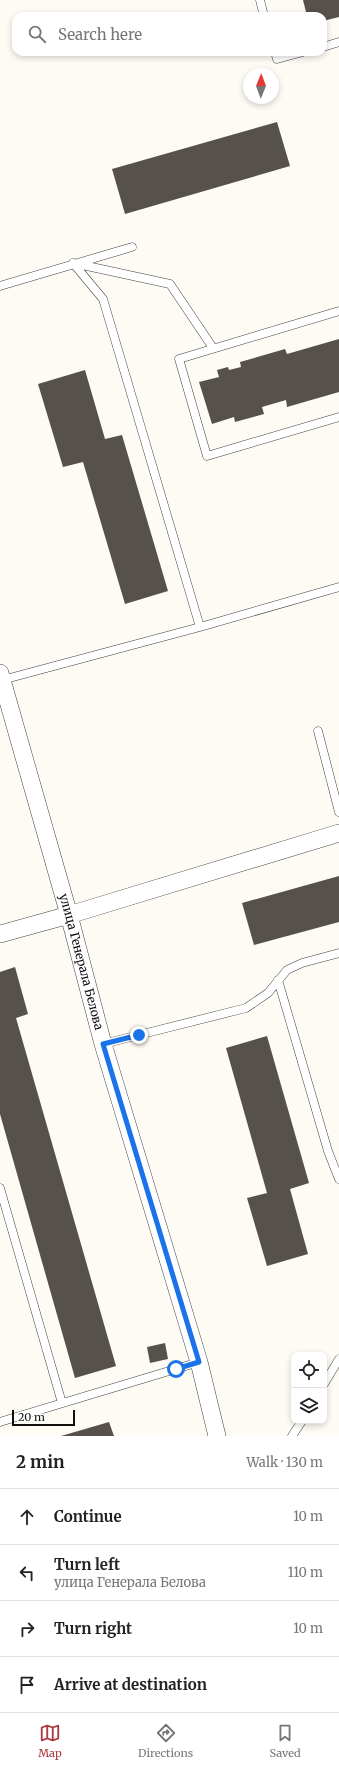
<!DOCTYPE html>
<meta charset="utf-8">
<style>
:root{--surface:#fff;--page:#f2f2f2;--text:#222;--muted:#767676;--line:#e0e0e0;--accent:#ae383f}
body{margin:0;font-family:Merriweather,serif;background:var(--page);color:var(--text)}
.controls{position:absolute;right:12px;bottom:12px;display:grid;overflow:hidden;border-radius:8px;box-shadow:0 2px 6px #0003}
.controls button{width:36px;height:36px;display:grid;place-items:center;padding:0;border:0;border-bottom:1px solid var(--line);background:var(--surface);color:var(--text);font:20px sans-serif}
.compass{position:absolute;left:243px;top:68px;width:36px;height:36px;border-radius:50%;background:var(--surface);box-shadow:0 2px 6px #0003;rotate:1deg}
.scale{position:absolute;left:12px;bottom:10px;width:63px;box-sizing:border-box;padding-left:4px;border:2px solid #0f0f0f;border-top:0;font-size:11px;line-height:14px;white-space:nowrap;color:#0f0f0f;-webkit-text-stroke:3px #fff;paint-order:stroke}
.stop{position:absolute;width:12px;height:12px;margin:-9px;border:3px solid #1a73e8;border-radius:50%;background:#fff}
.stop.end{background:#1a73e8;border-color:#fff;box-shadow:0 1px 4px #0008}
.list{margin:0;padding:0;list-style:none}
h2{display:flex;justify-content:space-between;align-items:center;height:52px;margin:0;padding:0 16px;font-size:17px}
h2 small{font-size:13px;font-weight:400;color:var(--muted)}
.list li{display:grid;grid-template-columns:26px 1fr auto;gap:12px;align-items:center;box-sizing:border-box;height:56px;padding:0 16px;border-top:1px solid var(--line)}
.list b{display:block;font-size:15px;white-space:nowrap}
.list p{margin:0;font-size:13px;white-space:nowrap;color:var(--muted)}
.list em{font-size:13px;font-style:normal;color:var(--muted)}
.icon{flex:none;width:22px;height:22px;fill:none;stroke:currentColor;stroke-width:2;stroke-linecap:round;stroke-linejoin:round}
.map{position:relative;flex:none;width:339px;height:1436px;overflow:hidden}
.search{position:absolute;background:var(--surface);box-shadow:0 2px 6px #0003;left:12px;right:12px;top:12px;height:44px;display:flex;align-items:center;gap:10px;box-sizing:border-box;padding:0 14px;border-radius:12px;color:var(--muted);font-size:15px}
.sheet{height:276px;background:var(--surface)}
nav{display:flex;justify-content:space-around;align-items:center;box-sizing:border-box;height:56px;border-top:1px solid var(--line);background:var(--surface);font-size:11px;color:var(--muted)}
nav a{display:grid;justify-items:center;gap:2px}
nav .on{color:var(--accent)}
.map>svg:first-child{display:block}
.building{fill:#57514d}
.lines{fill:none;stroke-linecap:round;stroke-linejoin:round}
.lane-casing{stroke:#424242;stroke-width:9}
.street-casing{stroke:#424242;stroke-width:18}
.lane{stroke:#fff;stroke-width:8}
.street{stroke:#fff;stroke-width:17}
.route{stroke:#1a73e8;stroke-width:5}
.labels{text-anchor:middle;stroke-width:4;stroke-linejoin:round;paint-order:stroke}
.street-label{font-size:12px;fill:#0f0f0f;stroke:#fff}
</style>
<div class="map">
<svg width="339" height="1436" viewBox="0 0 339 1436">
<rect width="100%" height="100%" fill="#fdfbf3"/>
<!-- building -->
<path class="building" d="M303 0H339V17L323 21V16H307Z
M277 122 290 166 125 214 112 169Z
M339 339V392L287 407 286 400 262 407 264 414 235 422 234 417 212 424 199 382 219 377 217 370 228 367 229 370 241 367 240 362 285 349 287 354Z
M85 370 105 439 122 435 168 591 125 604 83 462 63 467 38 384Z
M339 876V922L254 945 242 903Z
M15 967 28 1014 16 1018 116 1366 75 1378 0 1114V972Z
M267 1036 309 1183 290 1189 308 1254 267 1266 247 1198 267 1193 226 1048Z
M165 1343 168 1359 150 1363 147 1347Z
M109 1422 114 1436H61Z"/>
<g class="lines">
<defs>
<path id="lane" d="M260 0 264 16
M323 47 339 42
M275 52 277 59 303 52
M73 263 170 284 213 348
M0 286 132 247
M339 311 179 359 207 456 339 417
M200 627 339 587
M2 680 200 627 103 299 73 263
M318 731 339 812
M278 980 328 1151 339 1179
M103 1044 246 1008 268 993 287 970 302 963 339 953
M0 1188 62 1403
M324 1384 339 1359
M0 1422 199 1362
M292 1436 302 1421"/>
<g id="street">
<path id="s1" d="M0 673 69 915 103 1044 199 1362 217 1436"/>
<path d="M0 934 69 915 339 833"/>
</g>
</defs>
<!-- lane casing -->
<use href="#lane" class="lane-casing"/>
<!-- street casing -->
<use href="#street" class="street-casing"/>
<!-- lane -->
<use href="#lane" class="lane"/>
<!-- street -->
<use href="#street" class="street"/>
</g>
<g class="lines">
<!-- route -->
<path class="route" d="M139 1035 103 1044 199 1362 176 1369"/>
</g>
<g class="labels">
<!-- street labels -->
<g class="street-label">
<text dy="4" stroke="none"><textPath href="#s1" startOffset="300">улица Генерала Белова</textPath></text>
</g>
</g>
</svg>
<div class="controls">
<button><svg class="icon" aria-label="locate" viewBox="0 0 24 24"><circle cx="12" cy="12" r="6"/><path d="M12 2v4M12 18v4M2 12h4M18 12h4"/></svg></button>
<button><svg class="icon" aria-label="layers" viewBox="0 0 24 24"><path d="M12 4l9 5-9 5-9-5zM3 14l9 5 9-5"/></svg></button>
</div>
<svg class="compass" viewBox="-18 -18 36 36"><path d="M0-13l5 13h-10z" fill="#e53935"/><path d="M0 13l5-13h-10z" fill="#767676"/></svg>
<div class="scale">20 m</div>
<div class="stop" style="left:176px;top:1369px"></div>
<div class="stop end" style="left:139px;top:1035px"></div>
<div class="search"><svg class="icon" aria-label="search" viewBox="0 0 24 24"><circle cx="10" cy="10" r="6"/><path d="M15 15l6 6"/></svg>Search here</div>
</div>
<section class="sheet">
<h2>2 min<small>Walk · 130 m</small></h2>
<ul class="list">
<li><svg class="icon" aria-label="ahead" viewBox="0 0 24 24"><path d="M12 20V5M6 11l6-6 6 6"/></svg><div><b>Continue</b></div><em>10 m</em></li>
<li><svg class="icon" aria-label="left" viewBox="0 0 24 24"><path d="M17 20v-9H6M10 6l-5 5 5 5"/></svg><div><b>Turn left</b><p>улица Генерала Белова</p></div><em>110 m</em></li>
<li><svg class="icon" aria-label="right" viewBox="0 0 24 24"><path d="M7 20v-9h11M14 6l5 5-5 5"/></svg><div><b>Turn right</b></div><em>10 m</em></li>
<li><svg class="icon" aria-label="arrive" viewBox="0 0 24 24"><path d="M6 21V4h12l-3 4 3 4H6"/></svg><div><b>Arrive at destination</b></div></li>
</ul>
</section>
<nav>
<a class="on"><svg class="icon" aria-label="map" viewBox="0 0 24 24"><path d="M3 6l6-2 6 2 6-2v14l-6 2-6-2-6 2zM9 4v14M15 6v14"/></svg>Map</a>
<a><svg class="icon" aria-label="directions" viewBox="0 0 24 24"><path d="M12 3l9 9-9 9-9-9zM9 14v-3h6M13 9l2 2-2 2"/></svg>Directions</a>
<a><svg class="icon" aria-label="saved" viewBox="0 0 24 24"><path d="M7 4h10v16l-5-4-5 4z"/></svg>Saved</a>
</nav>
